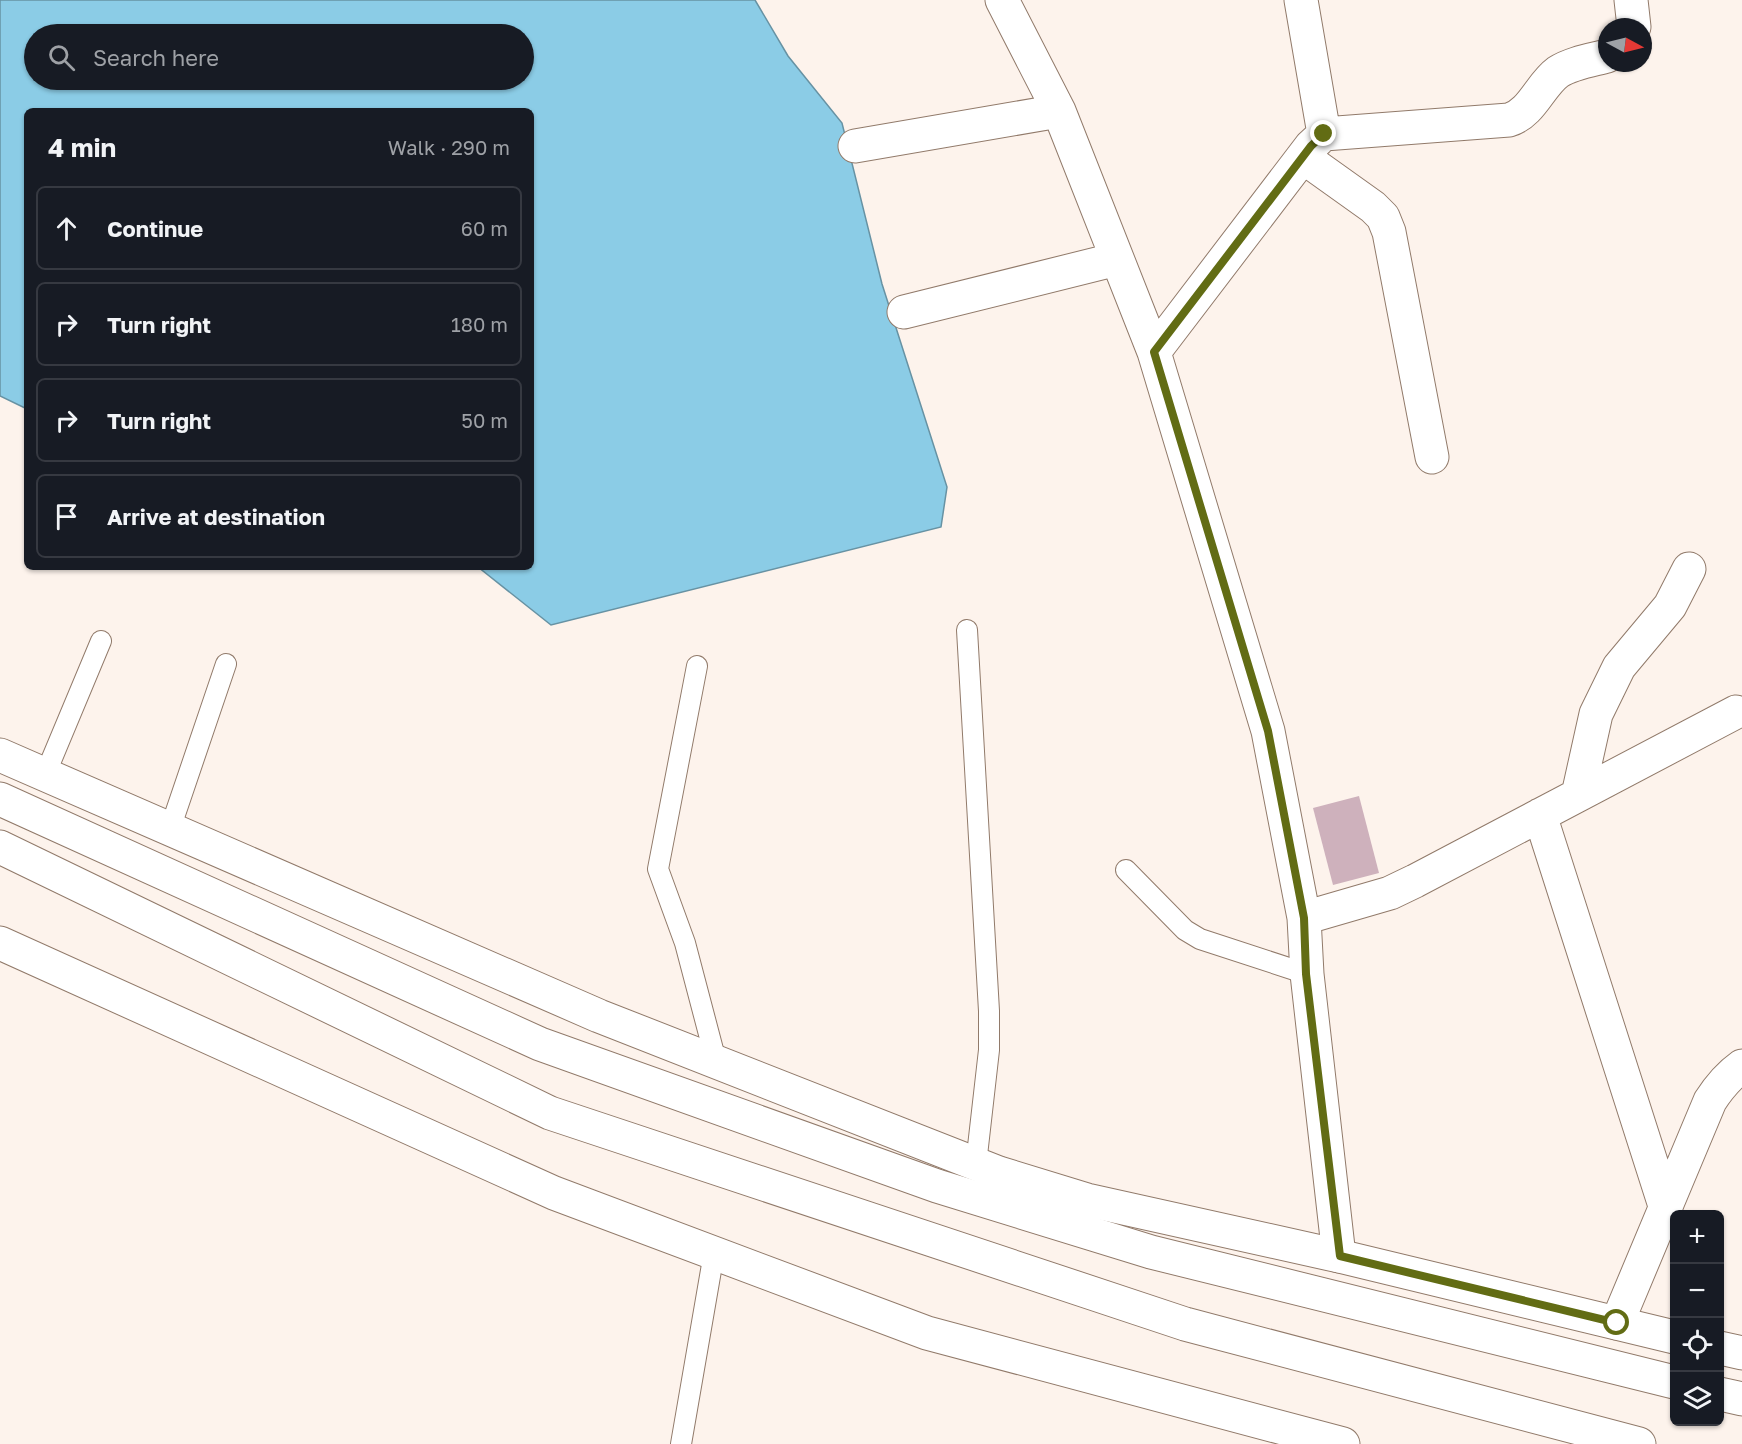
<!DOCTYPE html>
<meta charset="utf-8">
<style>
:root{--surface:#171b24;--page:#242831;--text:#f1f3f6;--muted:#9ea1a6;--line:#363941}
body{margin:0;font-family:"Golos Text",sans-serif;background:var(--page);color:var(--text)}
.controls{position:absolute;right:18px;bottom:18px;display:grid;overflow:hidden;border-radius:9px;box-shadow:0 2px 4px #0004}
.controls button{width:54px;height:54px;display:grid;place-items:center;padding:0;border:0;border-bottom:2px solid var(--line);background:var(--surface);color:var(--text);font:30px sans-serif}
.compass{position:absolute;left:1598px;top:18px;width:54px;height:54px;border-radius:50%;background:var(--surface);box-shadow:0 2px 4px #0004;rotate:97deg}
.stop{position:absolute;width:18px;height:18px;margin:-14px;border:4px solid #626c14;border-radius:50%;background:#fff}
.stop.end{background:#626c14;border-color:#fff;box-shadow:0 2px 6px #0008}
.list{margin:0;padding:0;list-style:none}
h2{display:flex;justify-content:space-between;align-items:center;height:78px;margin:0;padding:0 24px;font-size:26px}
h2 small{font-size:20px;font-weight:400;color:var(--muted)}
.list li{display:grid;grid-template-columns:39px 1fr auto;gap:18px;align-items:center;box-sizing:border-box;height:84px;margin:0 12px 12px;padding:0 12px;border:2px solid var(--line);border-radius:9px}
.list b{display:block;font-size:22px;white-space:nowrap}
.list em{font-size:20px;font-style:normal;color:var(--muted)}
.icon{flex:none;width:33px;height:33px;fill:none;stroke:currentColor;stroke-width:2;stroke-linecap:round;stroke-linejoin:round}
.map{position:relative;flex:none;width:1742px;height:1444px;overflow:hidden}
.search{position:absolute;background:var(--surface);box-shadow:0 2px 4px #0004;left:24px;top:24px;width:510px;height:66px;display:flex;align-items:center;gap:15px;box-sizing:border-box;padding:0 21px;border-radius:33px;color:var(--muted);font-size:22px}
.panel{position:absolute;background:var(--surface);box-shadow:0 2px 4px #0004;left:24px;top:108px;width:510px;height:462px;border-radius:9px}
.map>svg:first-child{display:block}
.water{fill:#8bcce6;stroke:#6792a3;stroke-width:1.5;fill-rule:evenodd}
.building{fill:#ceb1bc}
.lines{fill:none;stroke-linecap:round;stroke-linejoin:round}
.lane-casing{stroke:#917a6a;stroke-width:22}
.street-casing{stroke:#917a6a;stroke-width:35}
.secondary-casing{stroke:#917a6a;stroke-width:35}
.highway-casing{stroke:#917a6a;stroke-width:35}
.lane{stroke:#fff;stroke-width:20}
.street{stroke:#fff;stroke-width:33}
.secondary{stroke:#fff;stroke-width:33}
.highway{stroke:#fff;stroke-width:33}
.route{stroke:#626c14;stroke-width:8}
</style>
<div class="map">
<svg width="1742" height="1444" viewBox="0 0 1742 1444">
<rect width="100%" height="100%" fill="#fdf3ec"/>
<!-- water -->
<path class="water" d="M0 0H755L788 56 842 123 882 284 947 487 941 527 551 625 478 567H531V111H27V409L0 396ZM34 34H524V80H34Z"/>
<!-- building -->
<path class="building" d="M1359 796 1379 873 1333 885 1313 808Z"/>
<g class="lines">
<defs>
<path id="lane" d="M967 630 989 1011V1050L976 1164
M697 666 658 869 685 943 716 1061
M45 775 101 641
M170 829 226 664
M1126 870 1185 930 1200 939 1307 974
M681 1444 714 1253"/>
<path id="street" d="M1002 0 1059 111 1154 352 1268 731 1304 918 1307 974 1339 1256
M1301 0 1324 134
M1631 0 1634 27
M855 146 1059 111
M1303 157 1373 207 1383 217 1389 232 1432 457
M904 312 1117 259
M1154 352 1311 146 1324 134 1509 120C1532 113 1540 85 1558 72 1572 63 1592 60 1607 56
M1578 795 1596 714 1619 667 1670 606 1689 569
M1540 815 1666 1209
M1304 918 1390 893 1415 881 1736 712
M1617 1323 1710 1101C1719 1087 1728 1076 1742 1066"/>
<path id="secondary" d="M0 755 599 1016 999 1173 1087 1200 1339 1256 1674 1337
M0 943 554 1193 927 1333 1343 1444
M1720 1348 1742 1353"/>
<path id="highway" d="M0 799 540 1044 937 1186 1151 1252 1674 1382
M0 847 550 1113 1185 1324 1639 1444
M1720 1394 1742 1399"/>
</defs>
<!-- lane casing -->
<use href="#lane" class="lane-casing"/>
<!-- street casing -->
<use href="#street" class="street-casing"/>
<!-- secondary casing -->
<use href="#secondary" class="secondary-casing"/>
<!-- highway casing -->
<use href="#highway" class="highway-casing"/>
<!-- lane -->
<use href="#lane" class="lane"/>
<!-- street -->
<use href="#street" class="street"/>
<!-- secondary -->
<use href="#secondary" class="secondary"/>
<!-- highway -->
<use href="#highway" class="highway"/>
</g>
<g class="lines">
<!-- route -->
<path class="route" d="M1324 134 1311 146 1154 352 1268 731 1304 918 1306 974 1340 1256 1617 1323"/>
</g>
</svg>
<div class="controls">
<button>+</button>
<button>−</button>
<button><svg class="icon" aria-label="locate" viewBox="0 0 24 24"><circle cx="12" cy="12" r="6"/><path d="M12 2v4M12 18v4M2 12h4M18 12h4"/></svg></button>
<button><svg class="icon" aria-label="layers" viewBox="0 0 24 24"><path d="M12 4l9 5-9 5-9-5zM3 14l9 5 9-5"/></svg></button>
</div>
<svg class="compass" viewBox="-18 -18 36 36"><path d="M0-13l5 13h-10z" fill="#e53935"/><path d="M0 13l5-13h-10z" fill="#9ea1a6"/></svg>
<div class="stop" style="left:1617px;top:1323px"></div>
<div class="stop end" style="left:1324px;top:134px"></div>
<div class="search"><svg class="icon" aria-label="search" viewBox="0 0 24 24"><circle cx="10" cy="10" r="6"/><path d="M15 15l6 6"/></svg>Search here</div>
<section class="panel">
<h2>4 min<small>Walk · 290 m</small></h2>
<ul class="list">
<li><svg class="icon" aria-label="ahead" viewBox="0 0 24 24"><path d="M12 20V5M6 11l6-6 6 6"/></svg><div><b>Continue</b></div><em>60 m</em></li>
<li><svg class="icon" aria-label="right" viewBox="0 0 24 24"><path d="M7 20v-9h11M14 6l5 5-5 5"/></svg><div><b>Turn right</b></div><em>180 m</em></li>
<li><svg class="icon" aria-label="right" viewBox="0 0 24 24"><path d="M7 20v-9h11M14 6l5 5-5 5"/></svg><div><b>Turn right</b></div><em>50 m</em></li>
<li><svg class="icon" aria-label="arrive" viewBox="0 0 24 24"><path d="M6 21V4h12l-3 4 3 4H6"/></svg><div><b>Arrive at destination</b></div></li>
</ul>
</section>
</div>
